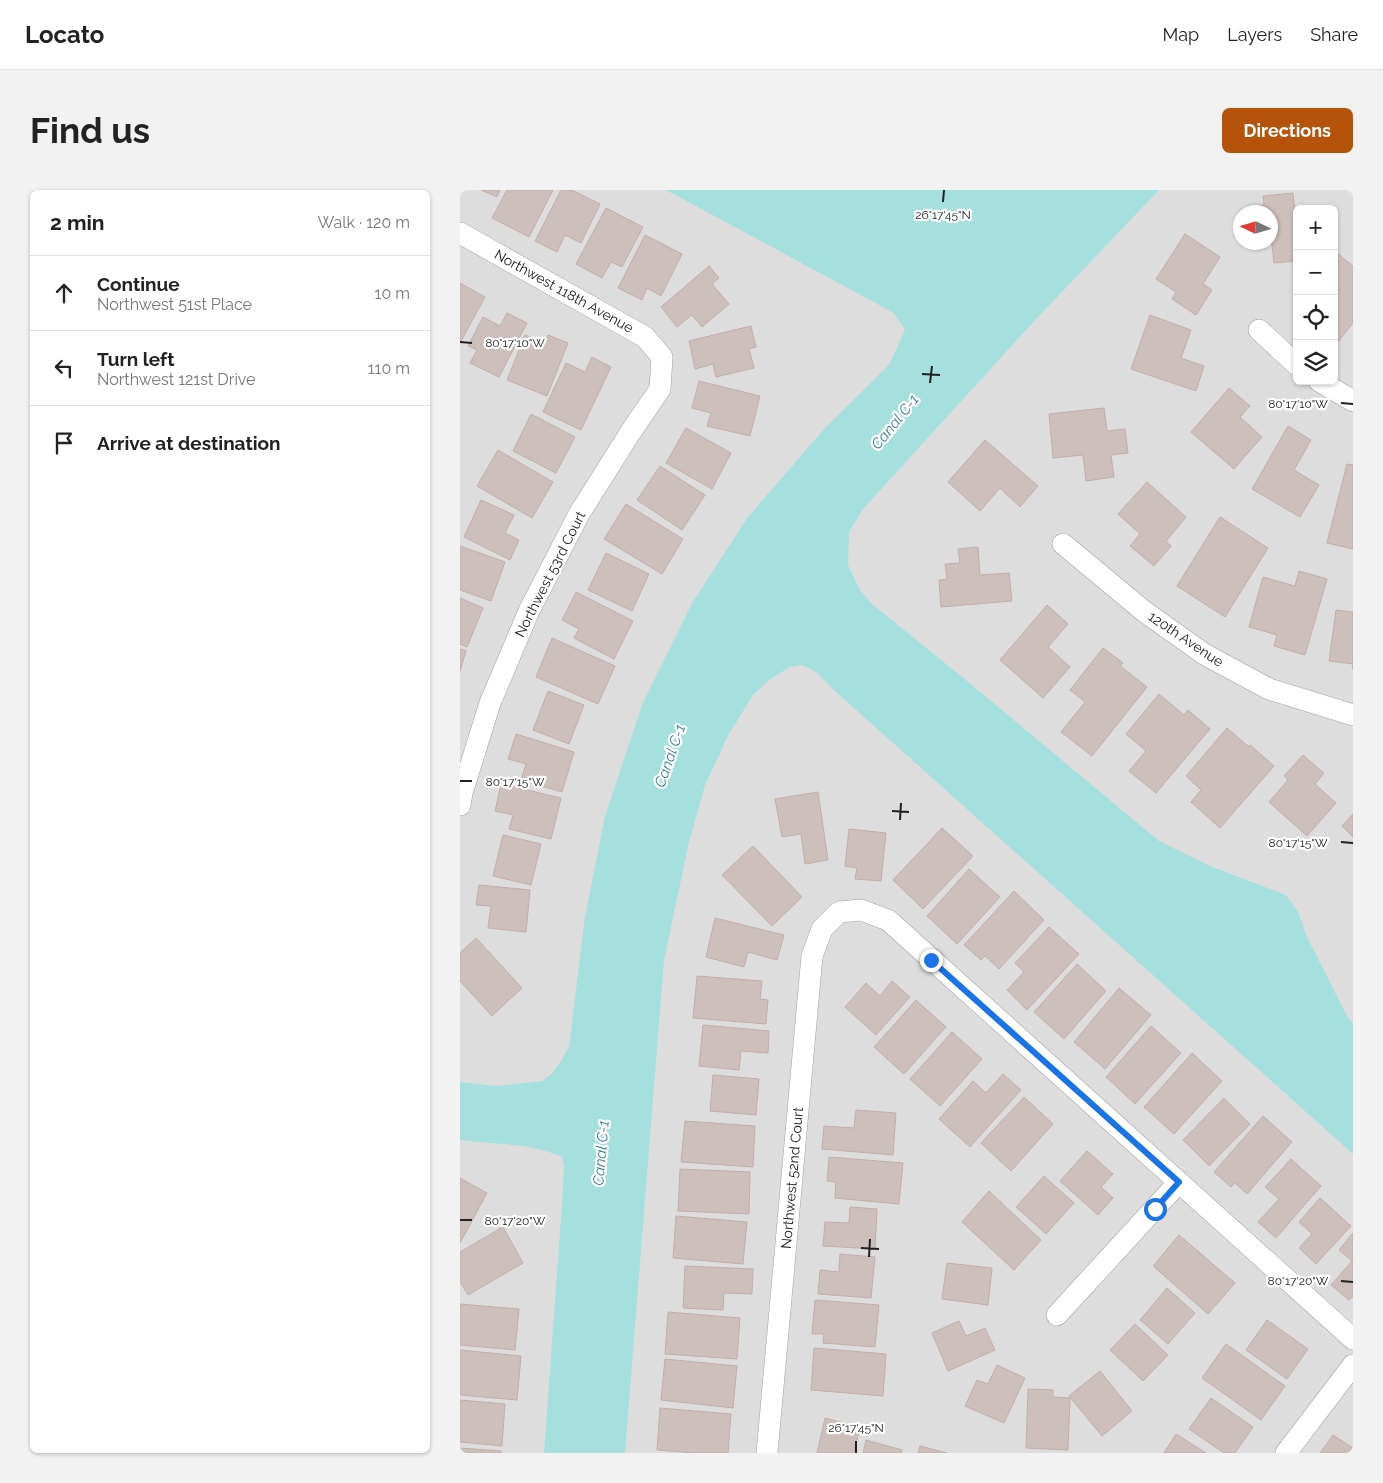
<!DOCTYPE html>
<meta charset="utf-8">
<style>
:root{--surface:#fff;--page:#f2f2f2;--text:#222;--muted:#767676;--line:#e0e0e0;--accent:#b45309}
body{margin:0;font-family:Raleway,sans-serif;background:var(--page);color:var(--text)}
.controls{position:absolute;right:15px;top:15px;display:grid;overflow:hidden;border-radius:8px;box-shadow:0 1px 4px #0004}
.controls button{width:45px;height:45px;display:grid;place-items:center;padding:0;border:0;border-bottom:1px solid var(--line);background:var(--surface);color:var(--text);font:25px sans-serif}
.compass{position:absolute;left:773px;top:15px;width:45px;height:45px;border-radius:50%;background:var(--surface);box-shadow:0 1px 4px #0004;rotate:274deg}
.stop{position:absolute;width:15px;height:15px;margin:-11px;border:4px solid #1a73e8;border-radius:50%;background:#fff}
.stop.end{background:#1a73e8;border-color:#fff;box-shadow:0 1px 5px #0008}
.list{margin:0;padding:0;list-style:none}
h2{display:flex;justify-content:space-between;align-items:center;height:65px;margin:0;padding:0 20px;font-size:21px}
h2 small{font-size:16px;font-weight:400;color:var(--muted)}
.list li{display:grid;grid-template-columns:32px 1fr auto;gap:15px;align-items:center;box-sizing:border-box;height:75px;padding:0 20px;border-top:1px solid var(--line)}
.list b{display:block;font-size:19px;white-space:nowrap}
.list p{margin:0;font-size:16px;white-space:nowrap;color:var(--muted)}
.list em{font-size:16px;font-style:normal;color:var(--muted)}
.icon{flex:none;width:28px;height:28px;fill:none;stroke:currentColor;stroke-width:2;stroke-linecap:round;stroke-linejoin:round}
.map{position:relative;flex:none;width:893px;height:1263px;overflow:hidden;border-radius:8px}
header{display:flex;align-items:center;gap:30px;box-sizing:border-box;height:70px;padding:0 25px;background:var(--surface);border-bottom:1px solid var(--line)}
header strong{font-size:24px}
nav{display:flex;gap:28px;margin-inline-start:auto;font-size:18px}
.intro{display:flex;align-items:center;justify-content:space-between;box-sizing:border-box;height:120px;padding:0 30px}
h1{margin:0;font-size:35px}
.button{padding:12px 22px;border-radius:8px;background:var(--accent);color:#fff;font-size:18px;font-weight:700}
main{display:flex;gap:30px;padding:0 30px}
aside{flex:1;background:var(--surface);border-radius:8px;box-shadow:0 1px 4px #0004}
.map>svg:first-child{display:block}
.residential{fill:#dedddd;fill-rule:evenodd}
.water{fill:#a5e0de}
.building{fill:#cdbfbc;stroke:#c3ada7}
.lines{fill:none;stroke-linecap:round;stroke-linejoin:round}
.street-casing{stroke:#a1a1a1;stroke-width:22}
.street{stroke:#fff;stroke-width:21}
.route{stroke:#1a73e8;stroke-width:6}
.ticks{fill:none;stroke:#202020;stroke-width:2}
.labels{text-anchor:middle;stroke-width:4.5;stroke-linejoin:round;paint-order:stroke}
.street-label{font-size:14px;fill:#202020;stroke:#fff}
.water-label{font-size:15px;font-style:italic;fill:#3c7f94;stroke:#fff}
.ticks-label{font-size:12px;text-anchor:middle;fill:#202020;stroke:#fff;stroke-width:4.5;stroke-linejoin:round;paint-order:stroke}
</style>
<header>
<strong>Locato</strong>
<nav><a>Map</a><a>Layers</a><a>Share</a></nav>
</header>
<div class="intro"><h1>Find us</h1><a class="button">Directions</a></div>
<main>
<aside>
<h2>2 min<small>Walk · 120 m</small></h2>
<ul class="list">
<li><svg class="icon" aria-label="ahead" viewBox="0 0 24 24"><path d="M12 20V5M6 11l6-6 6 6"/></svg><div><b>Continue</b><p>Northwest 51st Place</p></div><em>10 m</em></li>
<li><svg class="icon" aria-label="left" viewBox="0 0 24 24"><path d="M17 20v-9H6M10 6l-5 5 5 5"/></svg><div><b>Turn left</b><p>Northwest 121st Drive</p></div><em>110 m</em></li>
<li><svg class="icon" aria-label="arrive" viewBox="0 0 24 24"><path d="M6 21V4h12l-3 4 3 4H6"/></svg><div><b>Arrive at destination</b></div></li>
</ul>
</aside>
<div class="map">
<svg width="893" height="1263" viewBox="0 0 893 1263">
<rect width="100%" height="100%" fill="#f1eae6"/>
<!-- residential -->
<path class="residential" d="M0 0H893V1263H0ZM837 19H874V191H837ZM781 22H811V52H781Z"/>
<!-- water -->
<path class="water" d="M206 0H699L577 128 403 319 389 342 388 375 400 400 412 414 507 491 699 651 750 676 826 705 838 722 848 749 888 828 893 833V964L376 502 356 482 342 475 330 477 309 490 293 505 269 544 245 595 229 652 204 770 165 1263H84L102 1013 104 978 102 967C71 952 33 955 0 950V892L36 896 83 891 92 883 101 871 109 857 125 727 145 626 182 515 232 413 288 327 366 237 429 175 445 140 434 123Z"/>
<!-- building -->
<path class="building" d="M21 0H40L37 7Z
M47 0H93L69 47 32 28Z
M101 0H112L140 14 121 53 105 45 97 62 75 51Z
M833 3 837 46V71L814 73 811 47V22H789L788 17 804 15 803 6Z
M146 18 183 37 162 77 151 72 142 88 116 74Z
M777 34H781V50L779 51Z
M725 44 760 67 743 94 752 100 736 125 712 109 716 102 696 89Z
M185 45 222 64 201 106 187 98 182 110 158 98Z
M877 63 893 76V133L877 153 874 150V67Z
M249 76 259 88 252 94 269 114 242 137 232 125 217 137 201 117Z
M0 93 25 107 0 153Z
M47 123 67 133 39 187 10 173 17 160 8 156 23 127 40 136Z
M690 125 731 140 721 168 744 176 736 201 671 179Z
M291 136 296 157 289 159 294 178 256 187 253 174 235 179 229 151Z
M65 145 85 153 88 145 108 153 87 206 47 190Z
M132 167 151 177 121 240 83 222 106 173 125 182Z
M239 191 300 206 290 246 247 236 251 223 232 218Z
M769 198 790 216 780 227 802 247 774 279 731 242Z
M644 218 647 241 665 239 668 263 651 265 654 287 626 291 623 265 593 268 589 224Z
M71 224 115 247 96 283 53 261Z
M828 236 851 250 834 280 859 295 840 327 792 299Z
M226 238 271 263 252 299 206 273Z
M525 250 578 296 560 317 540 298 520 321 488 292Z
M38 260 93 292 72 328 17 296Z
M887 274 893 275V359L867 353Z
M200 276 245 305 222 340 177 310Z
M687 292 726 327 706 351 711 356 694 376 670 356 680 344 658 324Z
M21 310 54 325 45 343 59 350 50 370 4 347Z
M166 314 223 349 202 384 144 349Z
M760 327 808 358 765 427 717 396Z
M0 356 45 372 31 411 0 400Z
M518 357 520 385 549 383 552 411 481 417 479 390 487 389 485 374 500 373 498 359Z
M146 363 189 384 172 421 128 400Z
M839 381 867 389 845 465 814 456 817 445 789 437 803 387 835 396Z
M116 402 173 431 154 469 114 448 119 439 102 430Z
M0 408 23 418 7 457 0 454Z
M587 415 608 434 588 457 610 477 583 508 540 470Z
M876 420 893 422V480V474L869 471Z
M92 448 155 476 138 514 76 487Z
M643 458 663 473 660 476 687 497 632 566 601 542 625 512 610 500Z
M0 459 6 461 0 481Z
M88 501 124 515 109 554 73 540Z
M699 504 724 525 728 520 750 539 696 603 669 581 686 561 666 544Z
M767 538 789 557 790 555 814 576 760 638 731 612 741 600 726 586Z
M56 544 114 562 102 602 61 590 66 574 48 569Z
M843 565 864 583 855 594 876 613 847 646 809 612 828 590 824 586Z
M41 594 101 608 91 649 49 639 53 625 35 621Z
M358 602 368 670 345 674 341 644 322 647 315 609Z
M893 624V647L882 636Z
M482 638 513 666 463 719 433 690Z
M389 639 426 643 421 691 395 689 397 678 385 676Z
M43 645 81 654 71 695 33 686Z
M293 656 342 707 312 736 262 685Z
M509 679 540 707 497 754 467 726Z
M19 695 70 700 66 742 28 738 31 716 16 715Z
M554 701 584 730 539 779 525 766 521 770 504 755Z
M255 728 324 745 317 770 288 762 284 777 246 767Z
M589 737 619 764 567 820 547 800 564 782 555 773Z
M16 748 62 798 32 826 0 791V763Z
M617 774 646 801 604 849 574 822Z
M237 786 302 791 300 809 308 810 306 834 233 828Z
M432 791 450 807 416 845 385 817 406 793 420 806Z
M659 798 691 825 645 879 614 852Z
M456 810 486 837 444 884 414 857Z
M243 835 309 841 308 863 281 861 279 880 239 876Z
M691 836 721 863 675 914 646 887Z
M492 842 522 869 480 916 450 889Z
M732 863 762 891 714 944 684 917Z
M543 884 561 900 510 957 479 929 513 891 526 903Z
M253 885 299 889 296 925 250 921Z
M564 907 593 934 551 981 521 953Z
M764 908 790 934 749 976 723 950Z
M396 920 436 923 433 965 362 959 364 936 394 938Z
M803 926 832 952 787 1004 775 993 771 997 754 982Z
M225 931 295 936 293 977 221 972Z
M627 961 653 984 641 997 653 1008 638 1025 600 991Z
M369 967 443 973 439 1014 375 1008 376 992 367 991Z
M831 969 861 996 816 1048 798 1032 819 1009 805 997Z
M220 979 290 982 289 1024 218 1021Z
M584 986 614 1013 586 1044 556 1017Z
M0 988 27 1003 0 1053Z
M529 1001 581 1050 554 1080 502 1032Z
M860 1008 891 1036 856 1074 839 1058 852 1044 839 1032Z
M390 1017 417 1019 415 1059 363 1056 365 1032 389 1033Z
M216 1026 287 1032 283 1074 213 1068Z
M43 1037 63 1073 8 1105 0 1092V1062Z
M893 1043V1106L889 1110 871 1095 892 1071 879 1060Z
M719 1045 775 1093 748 1124 693 1076Z
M380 1064 415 1067 411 1108 358 1104 360 1080 379 1082Z
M487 1073 532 1078 528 1115 482 1109Z
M225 1076 293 1079 292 1104 264 1103 263 1120 223 1118Z
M707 1098 735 1123 708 1154 680 1130Z
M355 1110 419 1115 415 1157 363 1153 364 1144H352Z
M0 1114 59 1119 55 1160 0 1155Z
M208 1122 280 1128 277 1169 205 1164Z
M807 1130 848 1159 827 1189 786 1160Z
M499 1131 506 1146 525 1138 535 1160 488 1181 472 1143Z
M675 1134 708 1165 683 1191 650 1160Z
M766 1154 825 1196 801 1230 742 1188Z
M354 1158 426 1164 423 1206 351 1200Z
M0 1160 61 1166 57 1210 0 1205Z
M205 1169 277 1176 273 1218 201 1210Z
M537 1175 565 1188 544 1233 505 1216 517 1190 528 1194Z
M640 1181 672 1221 642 1246 609 1206Z
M568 1199 593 1200V1207L610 1208 608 1260 566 1258Z
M751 1208 793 1237 775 1263H764L729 1239Z
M0 1210 45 1214 42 1256 0 1252Z
M200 1218 271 1224 268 1263H234L197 1260Z
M365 1228 400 1237 394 1263H357Z
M716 1244 746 1263H704Z
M873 1245 893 1258V1263H860Z
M406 1250 442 1260 441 1263H403Z
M460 1256 487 1263H458Z
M0 1258 41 1261V1263H0Z"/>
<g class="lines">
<defs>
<path id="street" d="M0 43 185 147 202 167 200 199 170 243 119 324 69 421 30 513 2 603 0 615
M799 140 837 175
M859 191 893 211
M603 354 685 422 744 464 809 499 893 525
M597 1125 719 992
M307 1263 352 766 362 739 379 722 401 720 428 730 893 1149
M826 1263 893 1175"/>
</defs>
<!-- street casing -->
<use href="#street" class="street-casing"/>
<!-- street -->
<use href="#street" class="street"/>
</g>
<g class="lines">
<!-- route -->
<path class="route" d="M471 770 719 992 695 1019"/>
</g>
<!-- ticks -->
<path class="ticks" d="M483 12 484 0M0 152 12 153M462 184 480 185M470 193 472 176M881 213 893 214M0 591H12M432 621 449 622M440 630 441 613M881 652 893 653M0 1030H12M401 1058 419 1059M409 1067 410 1049M881 1091 893 1092M396 1263V1251"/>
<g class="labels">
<!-- street labels -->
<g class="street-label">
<text transform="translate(104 101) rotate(29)" y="5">Northwest 118th Avenue</text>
<text transform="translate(90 384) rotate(-63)" y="5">Northwest 53rd Court</text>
<text transform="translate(726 449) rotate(34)" y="5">120th Avenue</text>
<text transform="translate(332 988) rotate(-85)" y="5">Northwest 52nd Court</text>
</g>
<!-- water labels -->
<g class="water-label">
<text transform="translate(435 232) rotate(-51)" y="5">Canal C-1</text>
<text transform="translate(210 566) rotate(-71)" y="5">Canal C-1</text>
<text transform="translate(141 963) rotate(-85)" y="5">Canal C-1</text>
</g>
</g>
<g class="ticks-label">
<text x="483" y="29">26°17'45"N</text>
<text x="55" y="157">80°17'10"W</text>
<text x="838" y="218">80°17'10"W</text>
<text x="55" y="596">80°17'15"W</text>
<text x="838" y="657">80°17'15"W</text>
<text x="55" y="1035">80°17'20"W</text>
<text x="838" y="1095">80°17'20"W</text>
<text x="396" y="1242">26°17'45"N</text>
</g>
</svg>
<div class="controls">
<button>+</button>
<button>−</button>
<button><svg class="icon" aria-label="locate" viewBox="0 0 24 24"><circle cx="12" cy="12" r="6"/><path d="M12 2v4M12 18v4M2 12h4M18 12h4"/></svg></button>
<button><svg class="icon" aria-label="layers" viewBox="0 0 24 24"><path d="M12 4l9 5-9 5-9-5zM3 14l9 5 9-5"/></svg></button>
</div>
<svg class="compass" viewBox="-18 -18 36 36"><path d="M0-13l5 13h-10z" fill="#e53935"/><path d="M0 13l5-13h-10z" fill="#767676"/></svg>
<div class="stop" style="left:695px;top:1019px"></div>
<div class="stop end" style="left:471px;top:770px"></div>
</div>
</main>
